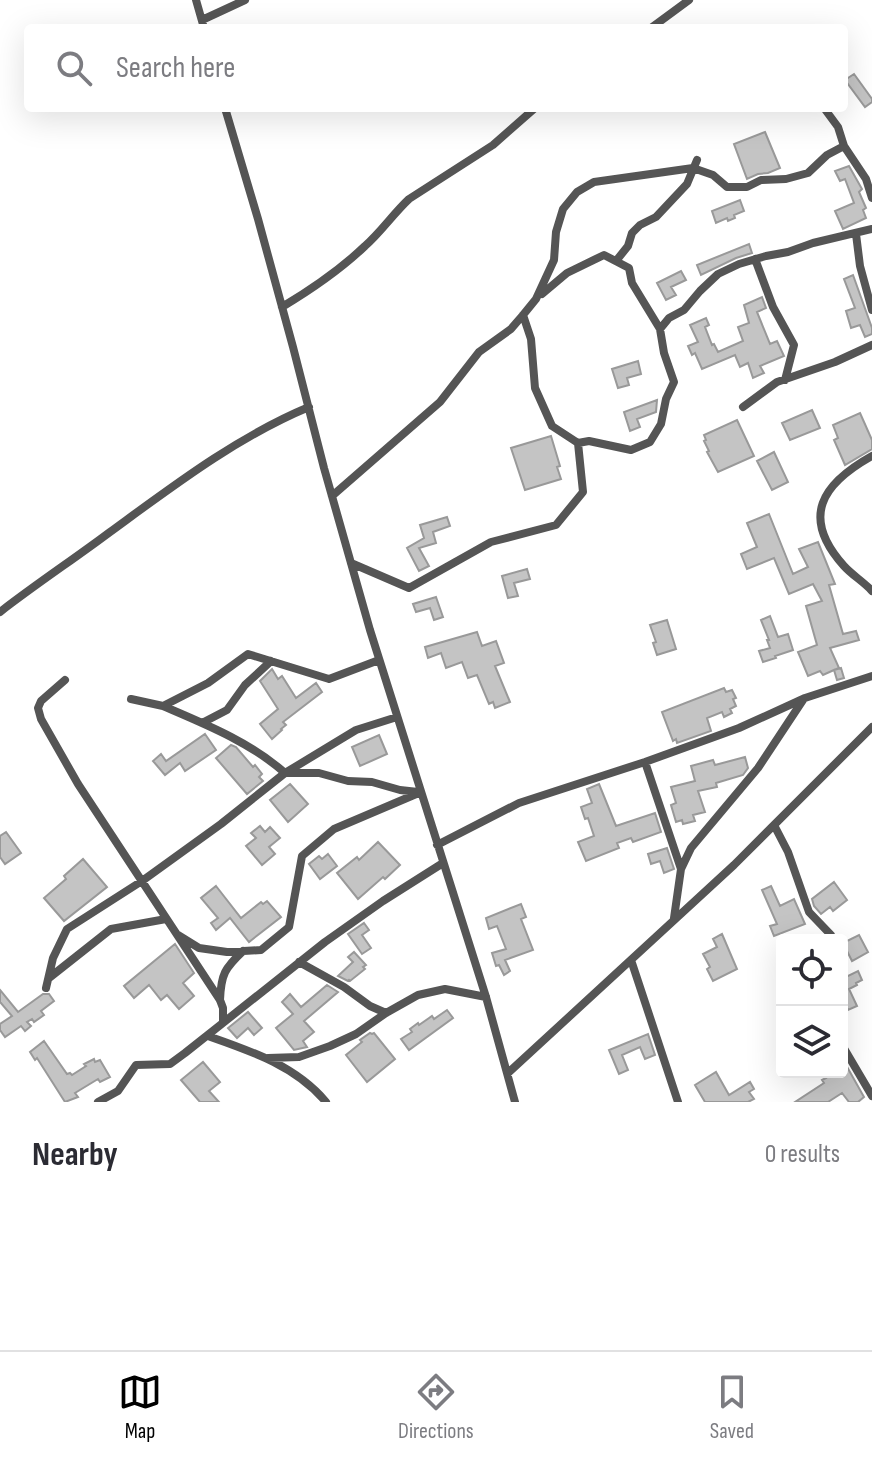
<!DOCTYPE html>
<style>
:root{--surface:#fff;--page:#f7f7f7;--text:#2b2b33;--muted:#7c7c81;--line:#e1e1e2;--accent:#000}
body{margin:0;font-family:"Sofia Sans Condensed",sans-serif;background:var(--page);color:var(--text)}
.controls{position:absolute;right:24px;bottom:24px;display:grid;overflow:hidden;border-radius:8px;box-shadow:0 8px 32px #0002}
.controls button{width:72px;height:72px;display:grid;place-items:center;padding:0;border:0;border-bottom:2px solid var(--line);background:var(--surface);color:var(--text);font:40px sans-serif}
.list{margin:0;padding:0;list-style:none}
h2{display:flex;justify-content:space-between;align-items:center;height:104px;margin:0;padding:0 32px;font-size:34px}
h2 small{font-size:26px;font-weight:400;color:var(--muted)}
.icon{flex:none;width:44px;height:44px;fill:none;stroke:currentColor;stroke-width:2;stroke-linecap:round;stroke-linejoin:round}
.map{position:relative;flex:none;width:872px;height:1102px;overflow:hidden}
.search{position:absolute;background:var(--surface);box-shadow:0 8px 32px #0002;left:24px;right:24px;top:24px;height:88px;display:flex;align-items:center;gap:20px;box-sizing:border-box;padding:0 28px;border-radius:8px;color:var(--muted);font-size:30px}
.sheet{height:248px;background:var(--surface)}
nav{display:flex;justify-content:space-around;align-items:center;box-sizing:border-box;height:112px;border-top:2px solid var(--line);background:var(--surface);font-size:22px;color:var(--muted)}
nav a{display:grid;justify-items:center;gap:4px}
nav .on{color:var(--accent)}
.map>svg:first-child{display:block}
.building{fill:#c4c4c4;stroke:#999;stroke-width:2}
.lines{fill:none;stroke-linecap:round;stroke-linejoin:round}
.minor{stroke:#555;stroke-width:8}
</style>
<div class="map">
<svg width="872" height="1102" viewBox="0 0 872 1102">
<rect width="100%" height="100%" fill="#fff"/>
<!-- building -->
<path class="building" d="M854 74 872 99V102L865 107 845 80Z
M765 132 780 168 768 173 758 174 747 179 734 144Z
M849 166 862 189 859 192 866 208 863 210 866 218 843 229 835 211 854 203 845 179 840 181 835 171Z
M740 200 744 211 734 215 735 218 728 221 727 218 716 223 712 211Z
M749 244 752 253 736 258 701 275 697 265Z
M681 271 686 280 671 287 676 295 666 300 657 283Z
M853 275 872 328V334L865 337 860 325 851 328 846 311 855 308 844 279Z
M762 297 766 308 757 312 770 344 777 341 784 356 760 366 764 373 753 378 748 363 740 367 735 355 702 369 695 353 692 355 688 346 698 342 690 325 706 318 709 325 705 327 712 345 714 344 718 352 743 341 738 327 749 323 744 305Z
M638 361 641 374 627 378 629 385 618 388 612 369Z
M657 400 656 412 637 419 640 427 630 431 624 412Z
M812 410 820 428 790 440 782 423Z
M860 413 872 440V449L845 465 834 440 838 438 833 425Z
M737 420 754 456 718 472 707 452 709 451 704 441 706 440 704 435Z
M551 436 560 466 557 467 561 479 525 490 511 448Z
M774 452 788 482 772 490 757 461Z
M769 514 793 574 808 567 799 549 818 542 835 584 829 585 843 634 856 631 859 640 830 648 839 668 834 670 841 668 844 678 837 680 834 670 823 675 820 671 808 676 798 652 817 645 806 606 822 601 813 584 789 594 774 558 747 569 741 554 757 547 747 523Z
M447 517 450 526 433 532 436 543 419 548 429 566 419 571 407 548 424 538 420 525Z
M527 569 530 579 514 583 518 596 508 598 502 576Z
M436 597 443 617 434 620 430 608 416 612 413 604Z
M770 616 778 637 788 634 793 650 775 656 776 658 763 662 759 651 770 648 767 640H769L761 620Z
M667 620 676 649 657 655 653 643 656 642 650 625Z
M477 632 482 646 496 641 504 663 495 666 510 702 495 708 493 702 489 704 477 675 468 678 462 662 446 668 441 653 428 658 425 647Z
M272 669 278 679 282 676 296 698 316 683 322 692 283 722 286 725 281 729 282 730 272 739 260 724 278 709 260 681Z
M724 688 726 692 732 690 736 698 733 699 736 706 730 709 732 713 724 717 722 712 707 718 711 731 677 743 676 739 673 741 662 712Z
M205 734 216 750 185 771 180 763 165 775 153 761 161 754 166 761Z
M379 735 387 754 360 766 352 747Z
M231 745 236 747 253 767 255 765 262 774 259 777 263 781 247 794 216 758Z
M745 757 748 768 743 775 716 783 717 787 698 791 705 812 693 815 695 821 683 824 682 820 676 822 671 805 676 803 671 787 695 781 691 766 713 760 715 765Z
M290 784 308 804 288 822 270 800Z
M599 784 616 826 655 813 661 832 633 842 631 838 617 843 619 848 586 861 578 842 594 836 588 818 585 819 581 807 592 803 587 789Z
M260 826 265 832 270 827 280 838 269 847 275 854 262 865 246 846 256 838 251 833Z
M6 832 21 853 5 864 0 857V836Z
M378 842 400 865 385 879 383 877 358 899 337 873 357 857 359 860Z
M667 848 674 869 664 873 660 861 651 864 648 854Z
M328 854 337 866 320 879 309 864 319 856 322 859Z
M83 859 107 887 64 921 44 898 66 879 64 876Z
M834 882 847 900 833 911 830 907 821 914 814 906 812 899Z
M216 886 241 918 261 902 263 904 267 901 281 917 249 942 230 918 216 930 211 923 218 918 201 898Z
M771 886 780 906 794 899 805 924 774 936 770 926 777 924 762 890Z
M521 904 526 917 521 919 533 950 505 960 510 971 504 975 499 965 496 966 492 953 506 949 497 926 489 929 486 918Z
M364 923 369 930 362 935 371 948 362 954 348 934Z
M722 934 737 969 713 981 707 969 710 967 703 954 717 947 713 939Z
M859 935 868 952 852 961 843 943Z
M175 944 194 973 183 983 194 996 179 1009 167 995 161 1000 149 985 134 998 124 986Z
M354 952 366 965 363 967 365 969 350 981 349 980 348 981 338 976 353 962 348 957Z
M858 971 862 980 856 983 857 985 849 989 857 1006 848 1010 842 997V974L844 978Z
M327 985 338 992 304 1021 314 1032 303 1041 307 1047 294 1050 276 1028 293 1014 282 1002 290 994 301 1007Z
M0 990 18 1012 43 994H49L54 1001 41 1011 44 1015 34 1022 32 1019 27 1022 31 1026 25 1031 21 1026 5 1037 0 1030V1024L12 1016 0 1002Z
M447 1010 453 1018 409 1050 401 1039 412 1032 410 1029 418 1023 419 1025 432 1016 434 1019Z
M248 1012 262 1028 254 1035 248 1028 237 1038 228 1028Z
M370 1033 372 1034 374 1033 395 1059 367 1082 346 1055 362 1042 360 1040Z
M648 1034 655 1055 645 1059 640 1047 622 1055 628 1070 619 1074 609 1050Z
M44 1041 67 1074 70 1073 72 1075 86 1066 84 1064 94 1059 95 1062 100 1060 110 1077 100 1082 98 1079 75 1093 78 1097 65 1102 37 1058 35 1060 30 1052Z
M203 1062 220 1082 209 1091 219 1102H200L181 1080Z
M846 1065 864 1097 858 1102H849L842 1093 828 1102H795L824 1083 822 1080 826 1078 822 1072H842V1068Z
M716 1072 729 1095 750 1082 754 1089 749 1092 754 1099 748 1102H705L695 1085Z"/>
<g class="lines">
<!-- minor -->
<path class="minor" d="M196 0 204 28
M202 20 245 0
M651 28 689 0
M225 108 258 219 293 347 324 468 370 630 486 997 515 1102
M824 108 838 127 844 146 866 179 872 198
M856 234 860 266 872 310
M755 259 773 307 794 345 785 380
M616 261 628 246 632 233 640 225 656 217 687 184 697 160
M542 294 567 273 604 255 629 268 632 283 660 329
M282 307C312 289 340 270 365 246 381 232 393 214 409 199L493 145 535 108
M523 315 531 339 535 388 552 426 578 443
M743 407 777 382 835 362 872 345
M872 456C822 484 800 517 844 566 852 575 864 582 872 591
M332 496 440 402 479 352 511 329 523 315 536 299 554 260 556 232 563 209 577 192 594 182 693 168 713 175 727 187H747L761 180 786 179 808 173 827 155 844 146
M351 563 409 588 491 542 556 525 583 492 578 443 589 441 631 450 650 442 661 424 666 399 674 382 664 353 660 329 669 318 684 310 700 291 718 274 739 264 766 256 788 252 813 243 872 229
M0 612C36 584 74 559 110 532 173 486 237 437 309 407
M65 680 41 701 38 708 41 719 78 784 220 1000 223 1008V1022
M131 699 163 706 208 683 248 654 329 679 379 660
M163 706C205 724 250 742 285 773H319L348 781 372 782 400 790 418 792
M202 723 227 710 245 685 271 661
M645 762 681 869
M774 825 788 852 809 912 831 935 833 940
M437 845 519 803 645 762 739 728 805 698 872 676
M674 918 681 869 691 848 758 768 803 700
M178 935 199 948 227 952 261 950 289 927 302 856 334 829 421 792
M631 960 678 1102
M299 962 344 987 370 1006 386 1013
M49 978 111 929 166 919
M46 988 53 958 67 929 142 881 221 824 285 773 356 730 397 717
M220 1000C221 974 225 968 243 951
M208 1036C251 1051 296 1066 326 1102
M842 1045 872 1096
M268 1058 299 1057 330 1046 356 1034 386 1013 418 995 445 989 486 997
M508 1073 734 865 872 727
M98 1102 118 1091 136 1065 170 1064 185 1053 325 942 383 901 443 863"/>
</g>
</svg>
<div class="controls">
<button><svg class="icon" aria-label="locate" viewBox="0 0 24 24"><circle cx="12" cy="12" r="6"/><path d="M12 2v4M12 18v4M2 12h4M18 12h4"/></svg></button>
<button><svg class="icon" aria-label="layers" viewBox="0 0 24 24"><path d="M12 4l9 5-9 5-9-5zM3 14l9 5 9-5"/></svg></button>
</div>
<div class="search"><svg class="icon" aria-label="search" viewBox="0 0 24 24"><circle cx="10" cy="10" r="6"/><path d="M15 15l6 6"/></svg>Search here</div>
</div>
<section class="sheet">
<h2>Nearby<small>0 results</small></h2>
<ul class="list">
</ul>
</section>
<nav>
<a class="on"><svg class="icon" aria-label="map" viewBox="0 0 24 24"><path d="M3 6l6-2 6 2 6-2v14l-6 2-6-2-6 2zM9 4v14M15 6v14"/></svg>Map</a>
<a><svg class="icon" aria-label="directions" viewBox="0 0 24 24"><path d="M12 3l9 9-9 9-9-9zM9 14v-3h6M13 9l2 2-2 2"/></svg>Directions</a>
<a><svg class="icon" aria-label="saved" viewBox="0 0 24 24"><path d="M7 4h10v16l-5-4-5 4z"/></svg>Saved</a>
</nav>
